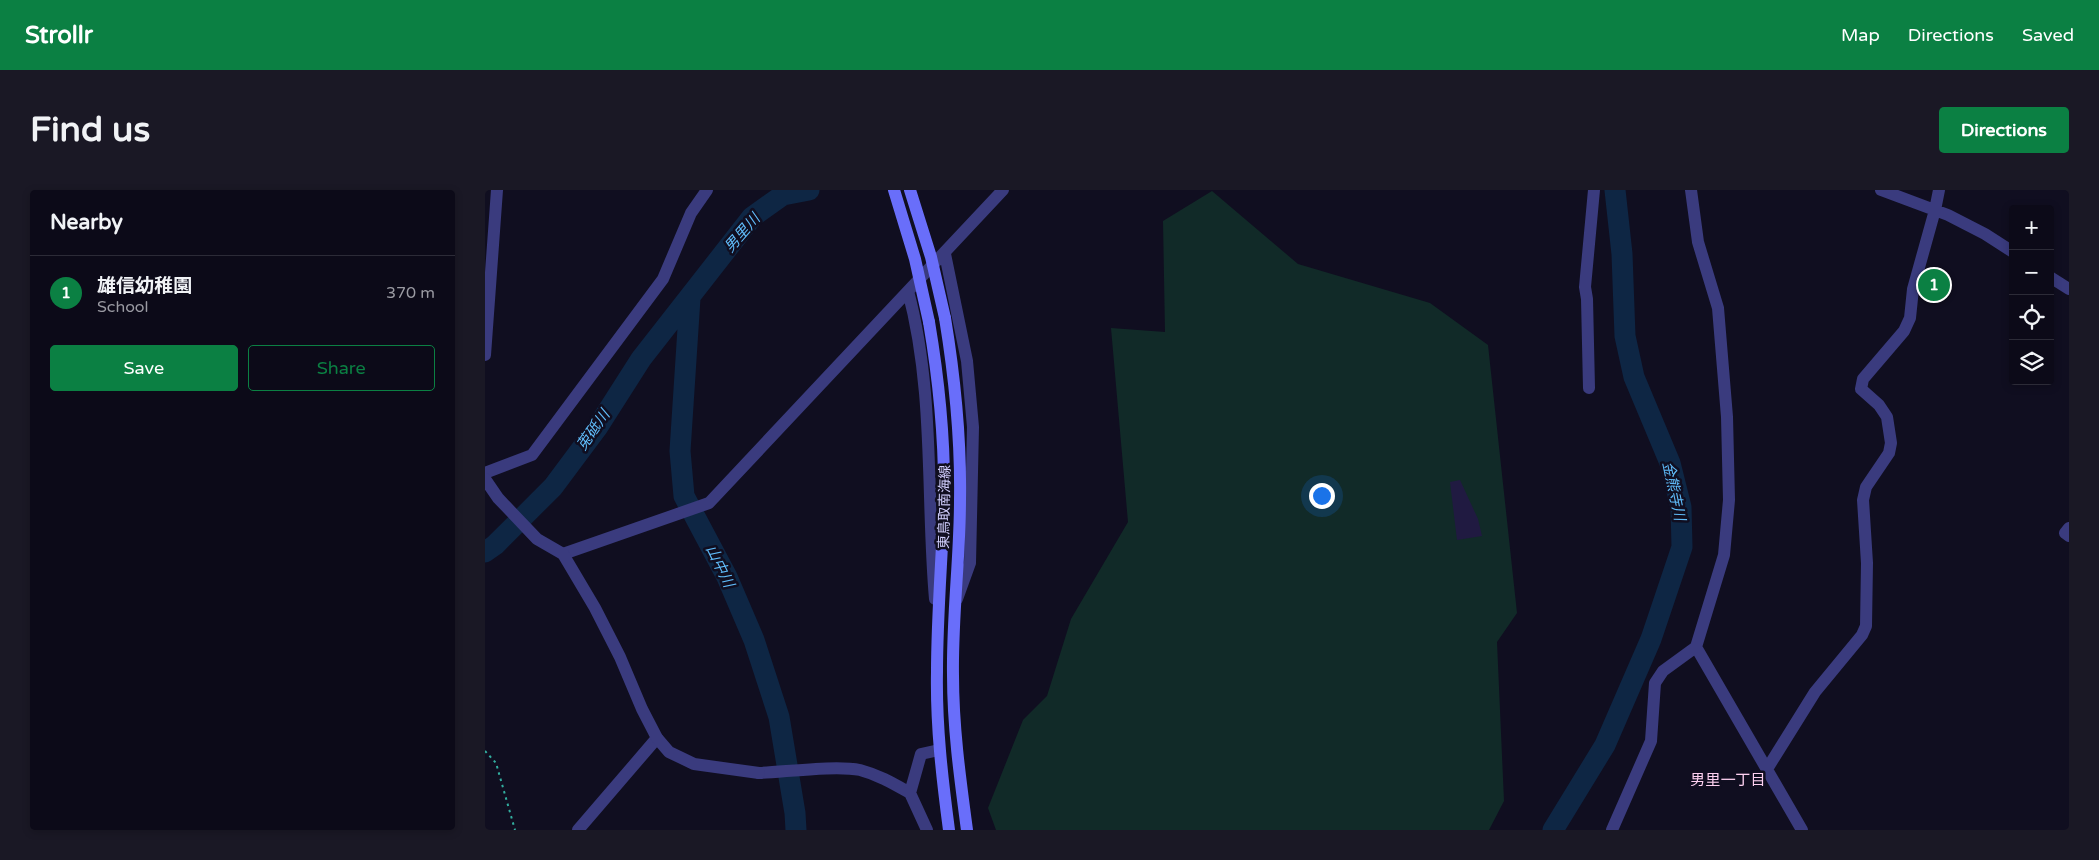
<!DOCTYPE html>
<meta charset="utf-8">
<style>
:root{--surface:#0c0a18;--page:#1a1825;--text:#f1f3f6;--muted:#9a9aa2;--line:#2c2b37;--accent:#0b8043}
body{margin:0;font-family:"Varela Round","Noto Sans JP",sans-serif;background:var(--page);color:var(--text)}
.controls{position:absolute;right:15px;top:15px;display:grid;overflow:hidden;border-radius:5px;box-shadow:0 2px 8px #0003}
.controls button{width:45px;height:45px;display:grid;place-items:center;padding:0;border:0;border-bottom:1px solid var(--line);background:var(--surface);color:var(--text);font:25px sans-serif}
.you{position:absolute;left:836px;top:305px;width:18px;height:18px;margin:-12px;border:4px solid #fff;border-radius:50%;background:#1a73e8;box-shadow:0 0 0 8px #1a73e833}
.badge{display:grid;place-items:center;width:32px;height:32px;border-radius:50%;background:var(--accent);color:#fff;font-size:16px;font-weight:700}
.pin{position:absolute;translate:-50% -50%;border:2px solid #fff;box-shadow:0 1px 5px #0006}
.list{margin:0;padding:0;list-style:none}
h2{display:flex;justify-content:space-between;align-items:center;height:65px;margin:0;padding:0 20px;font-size:21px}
h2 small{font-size:16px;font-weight:400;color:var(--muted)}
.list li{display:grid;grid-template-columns:32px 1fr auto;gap:15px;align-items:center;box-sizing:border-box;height:75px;padding:0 20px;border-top:1px solid var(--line)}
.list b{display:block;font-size:19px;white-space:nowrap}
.list p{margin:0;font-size:16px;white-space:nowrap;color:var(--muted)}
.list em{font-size:16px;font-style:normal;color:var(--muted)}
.actions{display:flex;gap:10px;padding:15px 20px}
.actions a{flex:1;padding:11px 0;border:1px solid var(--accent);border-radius:5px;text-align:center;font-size:18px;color:var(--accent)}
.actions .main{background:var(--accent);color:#fff}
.icon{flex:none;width:28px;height:28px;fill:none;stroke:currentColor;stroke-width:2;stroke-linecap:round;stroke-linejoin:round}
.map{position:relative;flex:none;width:1584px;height:640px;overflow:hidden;border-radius:5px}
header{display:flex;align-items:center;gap:30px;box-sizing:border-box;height:70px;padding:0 25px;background:var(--accent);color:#fff}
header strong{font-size:24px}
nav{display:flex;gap:28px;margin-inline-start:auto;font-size:18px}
.intro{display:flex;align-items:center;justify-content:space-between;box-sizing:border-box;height:120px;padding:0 30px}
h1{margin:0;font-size:35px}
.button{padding:12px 22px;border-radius:5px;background:var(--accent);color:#fff;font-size:18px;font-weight:700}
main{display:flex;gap:30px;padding:0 30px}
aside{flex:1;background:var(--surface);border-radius:5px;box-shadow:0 2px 8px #0003}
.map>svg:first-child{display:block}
.green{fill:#112a28}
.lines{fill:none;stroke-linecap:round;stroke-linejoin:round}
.river{stroke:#0e2644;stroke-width:21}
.building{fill:#201a41}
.path{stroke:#32ae9f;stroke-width:2;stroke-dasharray:2.5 4;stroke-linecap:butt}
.minor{stroke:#3a3b7e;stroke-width:12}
.tertiary{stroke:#3a3b7e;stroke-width:12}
.secondary{stroke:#696efa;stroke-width:12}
.secondary-bridge{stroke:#696efa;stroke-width:12}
.labels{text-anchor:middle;stroke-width:5;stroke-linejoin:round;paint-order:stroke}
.street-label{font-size:14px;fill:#d1cefd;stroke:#100e20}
.water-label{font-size:15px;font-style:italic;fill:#60bcfa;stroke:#100e20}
.neighbourhood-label{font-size:15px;fill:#fdd0f0;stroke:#100e20}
</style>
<header>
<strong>Strollr</strong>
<nav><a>Map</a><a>Directions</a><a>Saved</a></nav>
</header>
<div class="intro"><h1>Find us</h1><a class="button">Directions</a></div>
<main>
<aside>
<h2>Nearby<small></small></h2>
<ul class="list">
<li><span class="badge">1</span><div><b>雄信幼稚園</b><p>School</p></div><em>370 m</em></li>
</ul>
<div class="actions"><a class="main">Save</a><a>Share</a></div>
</aside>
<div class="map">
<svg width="1584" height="640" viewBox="0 0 1584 640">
<rect width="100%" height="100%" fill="#100e20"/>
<!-- green -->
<path class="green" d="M727 1 813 74 945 113 1003 155 1032 423 1012 452 1019 611 1004 640H511L503 618 538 530 562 506 586 429 643 332 626 138 680 142 678 31Z"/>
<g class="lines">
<!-- river -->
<path class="river" d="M205 108 195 261 199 306 242 387 269 450 294 527 310 623 311 640
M0 362 10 355 68 297 112 238 156 169 267 27 298 5 324 0
M1068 640 1120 555 1166 449 1197 357 1196 317 1185 273 1149 187 1140 146 1137 64 1130 0"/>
</g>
<!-- building -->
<path class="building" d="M975 290 993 329 997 346 972 350 965 292Z"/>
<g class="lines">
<!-- path -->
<path class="path" d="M0 561 11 573 30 640"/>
<!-- minor -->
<path class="minor" d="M1396 0 1463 25 1500 44 1528 62
M460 64 482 171 488 237 485 373 472 409
M1565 87 1584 99
M423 101C450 202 441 307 450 409
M1104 198 1102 109 1100 97 1109 0
M0 283 47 265 178 89 206 23 222 0
M1584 338 1580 343 1584 346
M78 364 224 313 518 0
M1211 457 1317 640
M1282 579 1330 502 1377 445 1381 436 1382 373 1378 310 1381 297 1404 263 1406 253 1402 227 1394 215 1376 199 1378 189 1419 141 1425 128 1428 99 1450 20 1454 0
M274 583C300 582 351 575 375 580 394 585 409 594 425 603
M93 640 172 548
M442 640 425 603 436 564 454 560
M1127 640 1166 551 1170 493 1178 481 1211 457 1239 365 1244 310 1242 227 1233 118 1213 52 1206 0"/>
<!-- tertiary -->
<path class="tertiary" d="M0 165 12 0
M0 289 13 308 52 349 78 364 110 418 135 467 157 519 172 548 184 562 209 574 274 583"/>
<!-- secondary -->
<path class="secondary" d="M460 128C470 189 476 249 475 310 475 368 467 427 468 485 468 537 475 588 482 640
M444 132C454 191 460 251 459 312 457 369 452 425 452 482 451 535 457 587 464 640"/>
<!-- secondary-bridge -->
<path class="secondary-bridge" d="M409 0 430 69 444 132
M425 0 446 67 460 128"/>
</g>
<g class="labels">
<!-- street labels -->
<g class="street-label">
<text transform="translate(459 317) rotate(-89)" y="5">東鳥取南海線</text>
</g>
<!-- water labels -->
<g class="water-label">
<text transform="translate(257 43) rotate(-49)" y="5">男里川</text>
<text transform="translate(108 240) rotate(-55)" y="5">莵砥川</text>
<text transform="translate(1189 301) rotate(78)" y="5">金熊寺川</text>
<text transform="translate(235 376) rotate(64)" y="5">山中川</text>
</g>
<!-- neighbourhood labels -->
<g class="neighbourhood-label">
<text x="1243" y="595">男里一丁目</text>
</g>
</g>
</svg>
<div class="controls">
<button>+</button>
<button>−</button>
<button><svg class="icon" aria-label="locate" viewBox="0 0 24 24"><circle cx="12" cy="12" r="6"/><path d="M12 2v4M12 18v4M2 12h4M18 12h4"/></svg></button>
<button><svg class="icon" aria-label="layers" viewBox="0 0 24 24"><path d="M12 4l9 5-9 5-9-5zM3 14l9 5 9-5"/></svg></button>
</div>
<div class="you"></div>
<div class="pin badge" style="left:1449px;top:95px">1</div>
</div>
</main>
